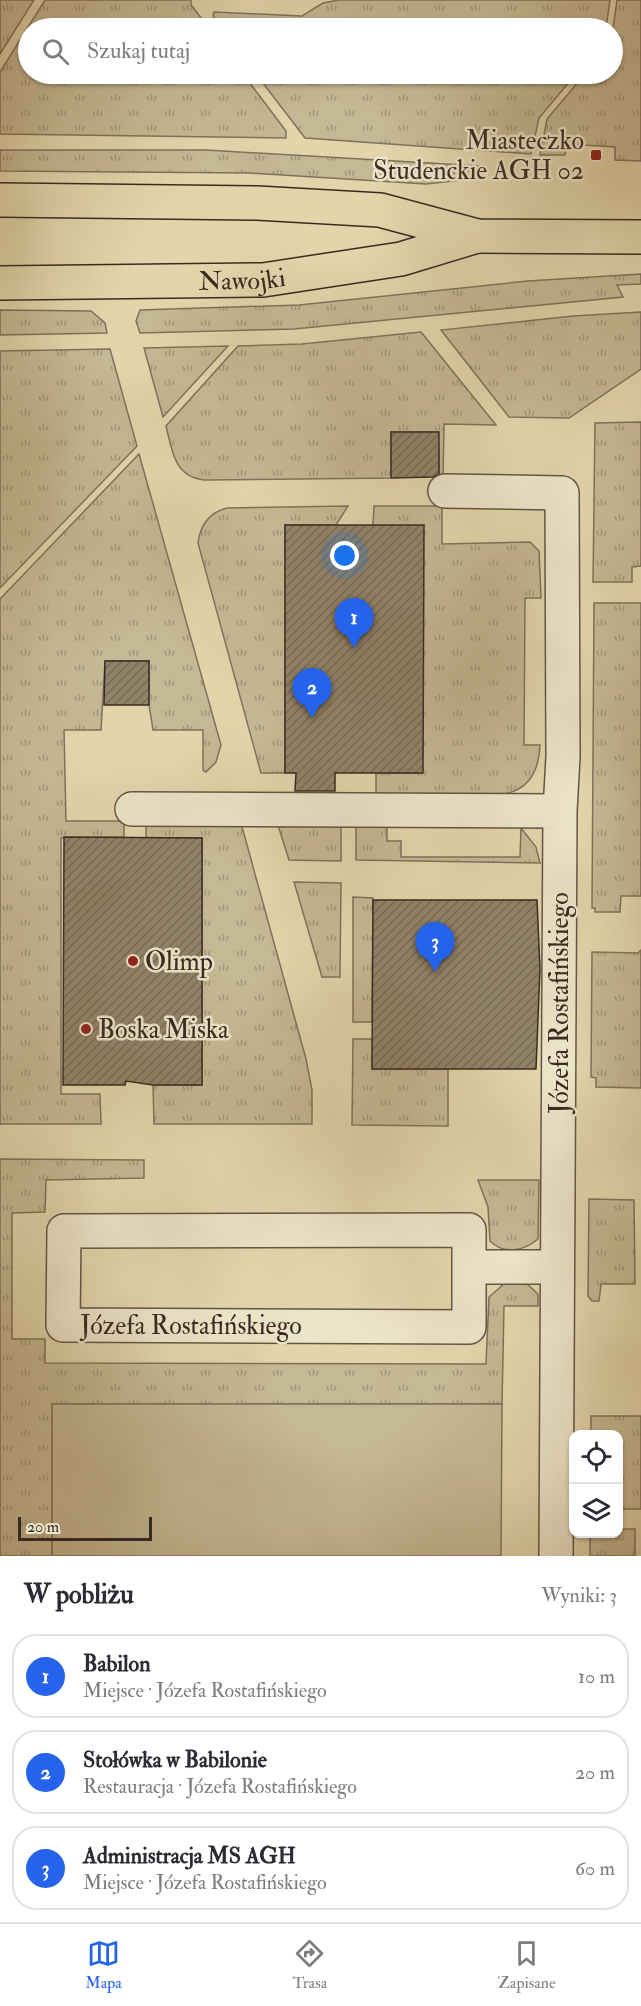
<!DOCTYPE html>
<html lang="pl">
<meta charset="utf-8">
<style>
:root{--surface:#fff;--page:#f7f7f7;--text:#2b2b33;--muted:#7c7c81;--line:#e1e1e2;--accent:#2563eb}
body{margin:0;font-family:"IM FELL Double Pica",serif;background:var(--page);color:var(--text)}
.controls{position:absolute;right:18px;bottom:18px;display:grid;overflow:hidden;border-radius:12px;box-shadow:0 2px 4px #0004}
.controls button{width:54px;height:54px;display:grid;place-items:center;padding:0;border:0;border-bottom:2px solid var(--line);background:var(--surface);color:var(--text);font:30px sans-serif}
.scale{position:absolute;left:18px;bottom:15px;width:134px;box-sizing:border-box;padding-left:6px;border:3px solid #392b21;border-top:0;font-size:16px;line-height:21px;white-space:nowrap;color:#392b21;-webkit-text-stroke:4px #ece4c9;paint-order:stroke}
.you{position:absolute;left:345px;top:556px;width:21px;height:21px;margin:-15px;border:4px solid #fff;border-radius:50%;background:#1a73e8;box-shadow:0 0 0 9px #1a73e833}
.badge{display:grid;place-items:center;width:39px;height:39px;border-radius:50%;background:var(--accent);color:#fff;font-size:20px;font-weight:700}
.pin{position:absolute;translate:-50% -50px;filter:drop-shadow(0 2px 3px #0008)}
.pin::after{content:'';position:absolute;top:32px;width:21px;height:18px;background:inherit;clip-path:polygon(0 0,100% 0,50% 100%)}
.list{margin:0;padding:0;list-style:none}
h2{display:flex;justify-content:space-between;align-items:center;height:78px;margin:0;padding:0 24px;font-size:26px}
h2 small{font-size:20px;font-weight:400;color:var(--muted)}
.list li{display:grid;grid-template-columns:39px 1fr auto;gap:18px;align-items:center;box-sizing:border-box;height:84px;margin:0 12px 12px;padding:0 12px;border:2px solid var(--line);border-radius:24px}
.list b{display:block;font-size:22px;white-space:nowrap}
.list p{margin:0;font-size:20px;white-space:nowrap;color:var(--muted)}
.list em{font-size:20px;font-style:normal;color:var(--muted)}
.icon{flex:none;width:33px;height:33px;fill:none;stroke:currentColor;stroke-width:2;stroke-linecap:round;stroke-linejoin:round}
.map{position:relative;flex:none;width:641px;height:1556px;overflow:hidden}
.search{position:absolute;background:var(--surface);box-shadow:0 2px 4px #0004;left:18px;right:18px;top:18px;height:66px;display:flex;align-items:center;gap:15px;box-sizing:border-box;padding:0 21px;border-radius:33px;color:var(--muted);font-size:22px}
.sheet{height:366px;background:var(--surface)}
nav{display:flex;justify-content:space-around;align-items:center;box-sizing:border-box;height:84px;border-top:2px solid var(--line);background:var(--surface);font-size:16px;color:var(--muted)}
nav a{display:grid;justify-items:center;gap:3px}
nav .on{color:var(--accent)}
.map>svg:first-child{display:block}
.grass{fill:url(#grass-tufts);stroke:#7f725a;stroke-width:1.5}
.garden{fill:#c5b894;stroke:#7f725a;stroke-width:1.5}
.building{fill:url(#building-hatch);stroke:#392b21;stroke-width:1.5}
.lines{fill:none;stroke-linecap:round;stroke-linejoin:round}
.minor-casing{stroke:#635644;stroke-width:36}
.major-casing{stroke:#392b21;stroke-width:36}
.minor{stroke:#ece4c9;stroke-width:33}
.major{stroke:#e2d5ac;stroke-width:33}
.poi-dot{fill:#8f2418;stroke:#ece4c9;stroke-width:2}
.labels{text-anchor:middle;stroke-width:5;stroke-linejoin:round;paint-order:stroke}
.poi-label{font-size:26px;fill:#392b21;stroke:#ece4c9;text-anchor:start}
.street-label{font-size:26px;fill:#392b21;stroke:#ece4c9}
</style>
<div class="map">
<svg width="641" height="1556" viewBox="0 0 641 1556">
<defs>
<pattern id="grass-tufts" width="24" height="20" patternUnits="userSpaceOnUse" patternTransform="scale(1.5)"><rect width="24" height="20" fill="#c5b894"/><path d="M3 7l-1-3M5 7V3M7 7l1-3M15 17l-1-3M17 17v-4M19 17l1-3" fill="none" stroke="#a19678"/></pattern>
<pattern id="building-hatch" width="6" height="6" patternUnits="userSpaceOnUse" patternTransform="scale(1.5)"><rect width="6" height="6" fill="#918369"/><path d="M-1 1l2-2M0 6l6-6M5 7l2-2" fill="none" stroke="#776b56"/></pattern>
</defs>
<rect width="100%" height="100%" fill="#e2d5ac"/>
<filter id="stains"><feTurbulence type="fractalNoise" baseFrequency=".00333" numOctaves="4"/><feColorMatrix values="0 0 0 0 .2 0 0 0 0 .09 0 0 0 0 .02 0 0 0 .5 -.17"/></filter>
<radialGradient id="worn" r=".72"><stop offset=".6" stop-color="#630" stop-opacity="0"/><stop offset="1" stop-color="#630" stop-opacity=".3"/></radialGradient>
<!-- grass -->
<path class="grass" d="M0 0H34L0 54Z
M45 0H191V5L209 28H28V74H243L286 131V138L0 134V72Z
M339 0H610L606 28H223L213 16 214 12 302 16 323 3Z
M617 0H641V161L615 160V147L567 144 565 155H540L547 119 585 74H612V36Z
M256 74H576L539 118 531 154 305 138Z
M0 150H206L480 166 479 178 426 184 249 173 0 171Z
M641 274V284L617 285 623 297 294 329 140 333 136 321 140 310 299 305 528 281Z
M0 310 91 311 105 323 107 333 0 335Z
M641 312V369L569 418 509 417 441 330 573 316Z
M421 332 496 425 444 424 443 478 439 477 438 432H391V478L204 480C174 477 172 450 166 426L238 346 302 344Z
M228 346 163 417 144 348Z
M110 349 137 446 0 588V351Z
M641 422V566L632 567V582H593L595 423Z
M139 454 221 745 216 762 206 772 203 770V730H153L149 705V661H105L101 730H64L66 821H124V837L61 838V1094H100L101 1124H0V599Z
M348 506 336 525H285V773H261L198 543C200 525 210 512 227 508Z
M374 506H442V544L530 542 539 551 541 598H525L524 745H540C539 769 530 790 503 794L376 795V773H422L373 525Z
M594 603H641V896H621L620 912H595V908H592Z
M146 822 241 823 306 1059 312 1090V1124H154L153 1085H202V838H146Z
M277 822 341 823V861L289 860Z
M387 825V841H401V857H520L521 828 536 847 540 863 356 860V826Z
M294 882 341 883 340 977H322Z
M353 897 373 898 372 1022H353Z
M641 950V1088L596 1087V1078L591 1077 592 952 638 953Z
M353 1039H372V1069H448V1126L352 1125Z
M0 1159 144 1160V1178L46 1180 45 1212 12 1213V1339H45V1363L486 1364 489 1297 504 1284 526 1283 538 1294V1306H504L502 1404H52V1556H0Z
M478 1180H539L538 1239C524 1251 504 1255 490 1241L488 1207Z
M589 1199 634 1200 635 1284H601L599 1301H592L588 1296Z
M591 1416H641V1509H619L618 1434H591Z
M619 1529H635V1556H590V1534H618Z"/>
<!-- garden -->
<path class="garden" d="M52 1404H502L501 1556H52Z"/>
<!-- building -->
<path class="building" d="M391 432H439V474L433 477 391 478Z
M285 525H424L423 773H335V791H295L296 773H285Z
M105 661H149V705H104Z
M64 837 202 838V1085H153L126 1081 125 1085H63Z
M373 900H537L540 969 536 1069H372Z"/>
<g class="lines">
<defs>
<path id="minor" d="M445 491 562 493 563 757 560 811 556 1556
M132 809 560 811
M469 1230V1327L63 1325 64 1231Z
M469 1267H556"/>
<g id="major">
<path d="M0 200 257 203 380 210 477 236 641 237"/>
<path id="s1" d="M0 283 263 280 401 259 477 236"/>
</g>
</defs>
<!-- minor casing -->
<use href="#minor" class="minor-casing"/>
<!-- major casing -->
<use href="#major" class="major-casing"/>
<!-- minor -->
<use href="#minor" class="minor"/>
<!-- major -->
<use href="#major" class="major"/>
</g>
<!-- markers -->
<g class="poi-dot">
<rect x="590" y="149" width="12" height="12" rx="3"/>
<circle cx="133" cy="961" r="6"/>
<circle cx="86" cy="1029" r="6"/>
</g>
<g class="labels">
<!-- poi labels -->
<g class="poi-label">
<text x="584" y="149" text-anchor="end">Miasteczko<tspan x="584" dy="30">Studenckie AGH 02</tspan></text>
<text x="145" y="970">Olimp</text>
<text x="98" y="1038">Boska Miska</text>
</g>
<!-- street labels -->
<g class="street-label">
<text dy="9" stroke="none"><textPath href="#s1" startOffset="242">Nawojki</textPath></text>
<text transform="translate(559 1003) rotate(-90)" y="9">Józefa Rostafińskiego</text>
<text x="191" y="1334">Józefa Rostafińskiego</text>
</g>
</g>
<rect width="100%" height="100%" filter="url(#stains)"/>
<rect width="100%" height="100%" fill="url(#worn)"/>
</svg>
<div class="controls">
<button><svg class="icon" aria-label="locate" viewBox="0 0 24 24"><circle cx="12" cy="12" r="6"/><path d="M12 2v4M12 18v4M2 12h4M18 12h4"/></svg></button>
<button><svg class="icon" aria-label="layers" viewBox="0 0 24 24"><path d="M12 4l9 5-9 5-9-5zM3 14l9 5 9-5"/></svg></button>
</div>
<div class="scale">20 m</div>
<div class="you"></div>
<div class="pin badge" style="left:354px;top:648px">1</div>
<div class="pin badge" style="left:312px;top:718px">2</div>
<div class="pin badge" style="left:435px;top:972px">3</div>
<div class="search"><svg class="icon" aria-label="search" viewBox="0 0 24 24"><circle cx="10" cy="10" r="6"/><path d="M15 15l6 6"/></svg>Szukaj tutaj</div>
</div>
<section class="sheet">
<h2>W pobliżu<small>Wyniki: 3</small></h2>
<ul class="list">
<li><span class="badge">1</span><div><b>Babilon</b><p>Miejsce · Józefa Rostafińskiego</p></div><em>10 m</em></li>
<li><span class="badge">2</span><div><b>Stołówka w Babilonie</b><p>Restauracja · Józefa Rostafińskiego</p></div><em>20 m</em></li>
<li><span class="badge">3</span><div><b>Administracja MS AGH</b><p>Miejsce · Józefa Rostafińskiego</p></div><em>60 m</em></li>
</ul>
</section>
<nav>
<a class="on"><svg class="icon" aria-label="map" viewBox="0 0 24 24"><path d="M3 6l6-2 6 2 6-2v14l-6 2-6-2-6 2zM9 4v14M15 6v14"/></svg>Mapa</a>
<a><svg class="icon" aria-label="directions" viewBox="0 0 24 24"><path d="M12 3l9 9-9 9-9-9zM9 14v-3h6M13 9l2 2-2 2"/></svg>Trasa</a>
<a><svg class="icon" aria-label="saved" viewBox="0 0 24 24"><path d="M7 4h10v16l-5-4-5 4z"/></svg>Zapisane</a>
</nav>
